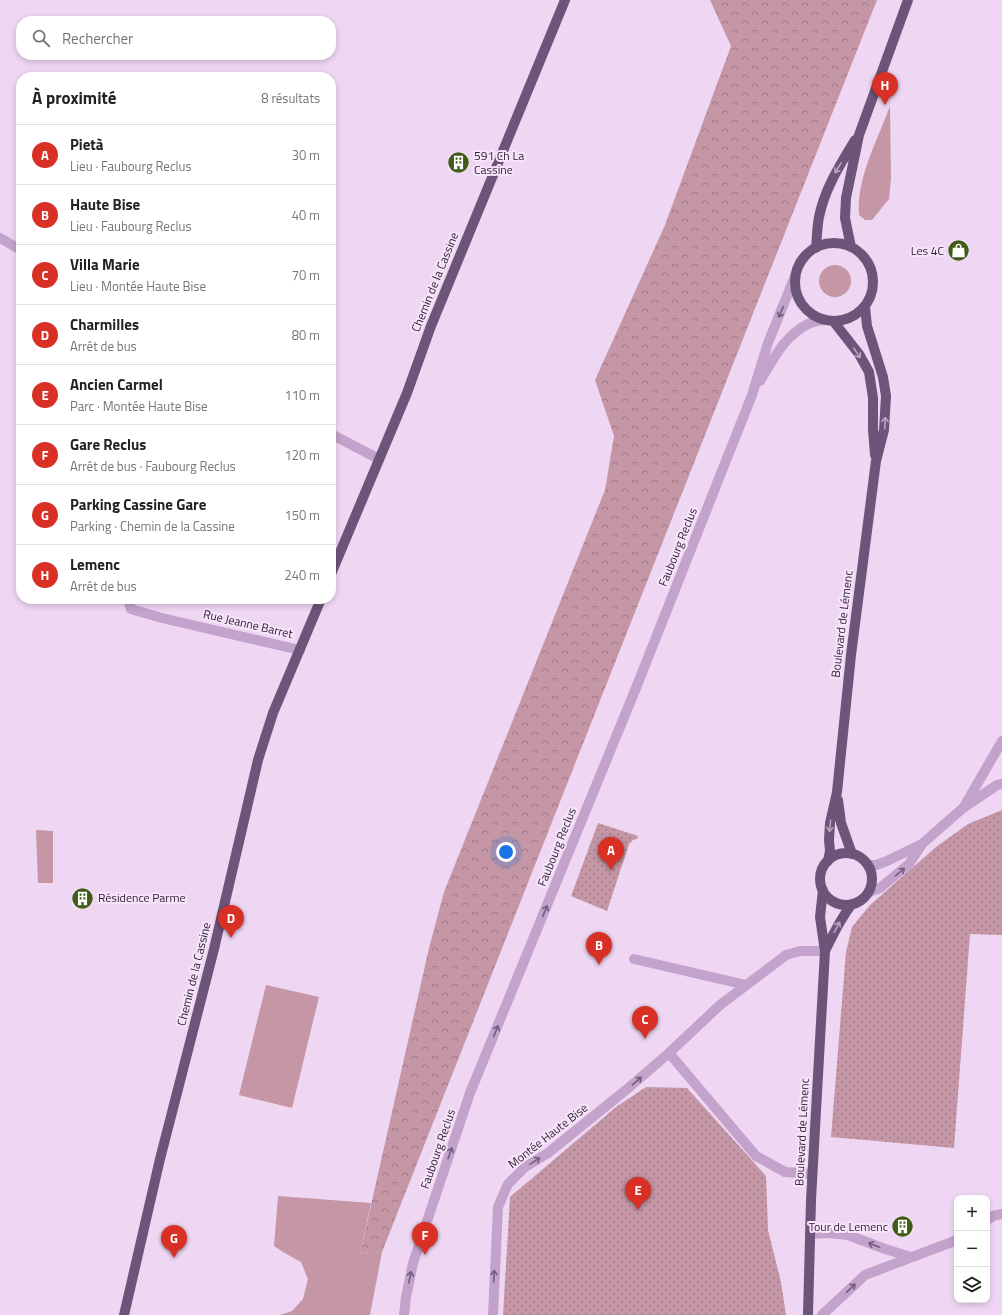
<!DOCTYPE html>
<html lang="fr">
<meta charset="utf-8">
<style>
:root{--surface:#fff;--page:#f6f6f6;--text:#222;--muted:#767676;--line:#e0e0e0;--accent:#d93025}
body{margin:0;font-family:"Titillium Web",sans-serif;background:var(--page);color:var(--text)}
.controls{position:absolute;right:12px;bottom:12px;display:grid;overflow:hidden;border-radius:8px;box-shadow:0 2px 6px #0003}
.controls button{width:36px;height:36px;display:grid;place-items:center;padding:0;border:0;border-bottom:1px solid var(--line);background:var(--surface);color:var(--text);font:20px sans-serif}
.you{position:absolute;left:506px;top:852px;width:14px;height:14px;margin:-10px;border:3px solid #fff;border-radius:50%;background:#1a73e8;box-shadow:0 0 0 6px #1a73e833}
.badge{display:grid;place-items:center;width:26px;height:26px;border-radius:50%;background:var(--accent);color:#fff;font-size:13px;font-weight:700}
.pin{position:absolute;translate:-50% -33px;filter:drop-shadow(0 1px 2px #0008)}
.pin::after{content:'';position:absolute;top:21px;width:14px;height:12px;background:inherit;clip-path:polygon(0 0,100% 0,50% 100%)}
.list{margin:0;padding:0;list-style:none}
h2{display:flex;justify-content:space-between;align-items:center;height:52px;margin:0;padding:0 16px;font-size:17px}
h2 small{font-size:13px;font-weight:400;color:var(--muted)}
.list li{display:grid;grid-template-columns:26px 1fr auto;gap:12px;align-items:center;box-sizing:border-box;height:60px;padding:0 16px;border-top:1px solid var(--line)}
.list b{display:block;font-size:15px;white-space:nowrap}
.list p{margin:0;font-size:13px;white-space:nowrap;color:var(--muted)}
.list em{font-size:13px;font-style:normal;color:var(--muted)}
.icon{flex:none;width:22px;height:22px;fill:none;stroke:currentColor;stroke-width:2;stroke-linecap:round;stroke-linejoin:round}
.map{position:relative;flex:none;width:1002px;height:1315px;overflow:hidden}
.search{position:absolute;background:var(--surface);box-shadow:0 2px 6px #0003;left:16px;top:16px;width:320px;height:44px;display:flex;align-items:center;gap:10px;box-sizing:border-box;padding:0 14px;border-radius:16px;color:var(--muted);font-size:15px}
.panel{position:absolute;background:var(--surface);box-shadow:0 2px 6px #0003;left:16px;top:72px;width:320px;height:532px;border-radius:16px}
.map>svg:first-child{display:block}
.grass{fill:#c496a6}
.forest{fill:url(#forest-crowns)}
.park{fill:url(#park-dots)}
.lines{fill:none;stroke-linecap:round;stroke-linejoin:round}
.minor{stroke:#c3a2cc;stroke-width:10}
.major{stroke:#6d557a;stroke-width:10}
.oneway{stroke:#b9a4c1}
.oneway2{stroke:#725d7a}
.labels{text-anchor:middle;stroke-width:4;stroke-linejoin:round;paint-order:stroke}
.poi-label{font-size:12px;fill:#302536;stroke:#f8e4fb;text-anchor:start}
.street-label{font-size:12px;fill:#302536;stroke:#f8e4fb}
</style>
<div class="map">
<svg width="1002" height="1315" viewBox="0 0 1002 1315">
<defs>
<pattern id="forest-crowns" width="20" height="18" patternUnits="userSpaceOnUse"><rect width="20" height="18" fill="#c496a6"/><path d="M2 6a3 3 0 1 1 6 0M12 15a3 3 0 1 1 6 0" fill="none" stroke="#a07a88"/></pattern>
<pattern id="park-dots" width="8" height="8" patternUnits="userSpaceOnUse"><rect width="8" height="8" fill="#c496a6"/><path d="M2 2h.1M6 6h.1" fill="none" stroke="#a07a88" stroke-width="1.8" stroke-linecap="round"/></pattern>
</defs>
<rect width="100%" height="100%" fill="#efd7f3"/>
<!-- grass -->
<path class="grass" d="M890 106 891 178 889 199 872 220H865L859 215C856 179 878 139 890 106Z
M819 281a16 16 0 1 1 32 0a16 16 0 1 1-32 0Z
M36 830 53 831V883H38Z
M266 985 319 997 292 1108 239 1095Z
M278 1196 371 1203 360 1254 382 1252 370 1315H280L292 1311 303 1299 308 1279 301 1262 283 1252 274 1246Z"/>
<!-- forest -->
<path class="forest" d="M710 0H877L382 1252 360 1254 429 948 444 892 605 490 614 436 595 380 665 225 731 46Z"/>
<!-- park -->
<path class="park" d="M1002 810V935L970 934 954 1148 831 1137 846 952 852 927 870 905 936 847 968 824Z
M598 823 638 836 637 839 633 840 629 844 607 911 571 896Z
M646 1087 687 1088 766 1176 768 1230 781 1282 786 1315H503L510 1197 616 1107Z"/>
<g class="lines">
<!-- minor -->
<path class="minor" d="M0 238 21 250
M760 381C773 360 784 336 808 324 812 322 818 321 823 320
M331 434 379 459
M128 599 131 609 162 618 300 650
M965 805 1002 741
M868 865H876L887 861 922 844 963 808 997 785 1002 784
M869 892 880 888 909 864 922 844
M634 959 746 985
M669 1053 756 1156 785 1172 812 1174
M987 1220 993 1216 1002 1214
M810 1234 829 1233 848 1235 885 1249 911 1257
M404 1315 406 1297 413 1263 470 1093 636 688 752 395 768 343 795 276
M493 1315 498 1207 508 1184 525 1167 548 1153 626 1090 669 1053 720 1005 786 955 800 951H825
M822 1315 865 1275 957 1240"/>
<!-- major -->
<path class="major" d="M795 282a39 39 0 1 1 78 0a39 39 0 1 1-78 0Z
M851 247 845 218 846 198 859 135 908 0
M816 248C817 238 817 227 819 217 825 188 840 165 855 140
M834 322 859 354 869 372 873 398V429L875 455
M331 574 407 393 431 326 565 0
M838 800 841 823 852 854
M820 879a26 26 0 1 1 52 0a26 26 0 1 1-52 0Z
M828 861 830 851 829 840 830 823 837 792 851 655 876 461 884 430 886 396 883 377 867 326 865 307
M825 951C833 935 840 919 852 904
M124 1315 160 1159 214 949 258 760 273 713 321 599
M808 1315 811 1200 825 951 820 917 823 890"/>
</g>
<!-- one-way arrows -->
<defs><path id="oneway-shaft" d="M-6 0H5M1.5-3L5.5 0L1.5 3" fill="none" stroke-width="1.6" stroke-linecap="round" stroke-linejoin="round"/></defs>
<g class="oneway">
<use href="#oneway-shaft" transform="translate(838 168) rotate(121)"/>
<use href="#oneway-shaft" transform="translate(857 353) rotate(56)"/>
<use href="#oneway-shaft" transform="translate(885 423) rotate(-87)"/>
<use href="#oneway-shaft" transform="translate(830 826) rotate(96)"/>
<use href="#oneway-shaft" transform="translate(837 927) rotate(-63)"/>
</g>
<g class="oneway2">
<use href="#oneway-shaft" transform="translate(781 312) rotate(113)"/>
<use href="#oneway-shaft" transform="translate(900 872) rotate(-39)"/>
<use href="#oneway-shaft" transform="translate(545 911) rotate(-68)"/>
<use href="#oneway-shaft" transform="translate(496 1031) rotate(-68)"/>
<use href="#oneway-shaft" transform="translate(637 1081) rotate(-41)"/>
<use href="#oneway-shaft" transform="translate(450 1153) rotate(-71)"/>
<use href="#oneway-shaft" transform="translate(535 1161) rotate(-32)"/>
<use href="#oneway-shaft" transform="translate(874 1245) rotate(-159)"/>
<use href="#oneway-shaft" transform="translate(494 1276) rotate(-88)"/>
<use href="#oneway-shaft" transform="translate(410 1277) rotate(-78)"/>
<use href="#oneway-shaft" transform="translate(851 1288) rotate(-43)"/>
</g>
<!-- icons -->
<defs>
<symbol id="building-disc" viewBox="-11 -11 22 22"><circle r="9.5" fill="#415c17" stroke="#f8e4fb"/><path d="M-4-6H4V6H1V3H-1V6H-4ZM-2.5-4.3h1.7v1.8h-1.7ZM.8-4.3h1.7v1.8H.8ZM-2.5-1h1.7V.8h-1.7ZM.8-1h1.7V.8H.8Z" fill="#fff"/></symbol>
<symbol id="shop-disc" viewBox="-11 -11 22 22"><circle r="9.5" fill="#415c17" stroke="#f8e4fb"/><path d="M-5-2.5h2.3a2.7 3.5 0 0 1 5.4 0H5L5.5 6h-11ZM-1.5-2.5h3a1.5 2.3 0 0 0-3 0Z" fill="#fff"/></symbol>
</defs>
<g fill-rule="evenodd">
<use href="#building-disc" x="446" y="150" width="25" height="25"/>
<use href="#shop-disc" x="946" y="238" width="25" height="25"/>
<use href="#building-disc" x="70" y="886" width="25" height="25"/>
<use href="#building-disc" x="890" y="1214" width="25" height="25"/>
</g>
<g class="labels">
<!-- poi labels -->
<g class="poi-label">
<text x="474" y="160">591 Ch La<tspan x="474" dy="14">Cassine</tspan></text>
<text x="944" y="255" text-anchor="end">Les 4C</text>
<text x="98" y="902">Résidence Parme</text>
<text x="888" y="1231" text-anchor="end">Tour de Lemenc</text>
</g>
<!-- street labels -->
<g class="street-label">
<text transform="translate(435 282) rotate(-68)" y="4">Chemin de la Cassine</text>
<text transform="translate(678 547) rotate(-68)" y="4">Faubourg Reclus</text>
<text transform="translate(248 624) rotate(13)" y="4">Rue Jeanne Barret</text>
<text transform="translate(842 624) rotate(-83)" y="4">Boulevard de Lémenc</text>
<text transform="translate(557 847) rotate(-68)" y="4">Faubourg Reclus</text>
<text transform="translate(194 974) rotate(-76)" y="4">Chemin de la Cassine</text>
<text transform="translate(802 1132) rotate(-87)" y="4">Boulevard de Lémenc</text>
<text transform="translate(548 1136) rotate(-38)" y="4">Montée Haute Bise</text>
<text transform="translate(438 1149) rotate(-71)" y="4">Faubourg Reclus</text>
</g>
</g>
</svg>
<div class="controls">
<button>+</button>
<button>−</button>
<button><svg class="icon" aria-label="layers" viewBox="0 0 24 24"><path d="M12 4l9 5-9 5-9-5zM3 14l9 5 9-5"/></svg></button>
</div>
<div class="you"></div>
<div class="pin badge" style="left:611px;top:870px">A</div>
<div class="pin badge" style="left:599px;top:965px">B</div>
<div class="pin badge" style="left:645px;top:1039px">C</div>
<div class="pin badge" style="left:231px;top:938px">D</div>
<div class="pin badge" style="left:638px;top:1210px">E</div>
<div class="pin badge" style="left:425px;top:1255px">F</div>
<div class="pin badge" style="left:174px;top:1258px">G</div>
<div class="pin badge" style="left:885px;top:105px">H</div>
<div class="search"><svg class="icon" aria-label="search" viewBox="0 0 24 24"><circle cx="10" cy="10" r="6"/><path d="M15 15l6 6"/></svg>Rechercher</div>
<section class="panel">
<h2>À proximité<small>8 résultats</small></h2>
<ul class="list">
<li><span class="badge">A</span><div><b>Pietà</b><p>Lieu · Faubourg Reclus</p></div><em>30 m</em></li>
<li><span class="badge">B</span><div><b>Haute Bise</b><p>Lieu · Faubourg Reclus</p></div><em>40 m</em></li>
<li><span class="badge">C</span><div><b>Villa Marie</b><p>Lieu · Montée Haute Bise</p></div><em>70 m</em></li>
<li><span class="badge">D</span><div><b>Charmilles</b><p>Arrêt de bus</p></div><em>80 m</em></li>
<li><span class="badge">E</span><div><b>Ancien Carmel</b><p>Parc · Montée Haute Bise</p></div><em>110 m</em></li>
<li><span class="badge">F</span><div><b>Gare Reclus</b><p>Arrêt de bus · Faubourg Reclus</p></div><em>120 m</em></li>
<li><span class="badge">G</span><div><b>Parking Cassine Gare</b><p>Parking · Chemin de la Cassine</p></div><em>150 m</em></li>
<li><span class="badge">H</span><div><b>Lemenc</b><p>Arrêt de bus</p></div><em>240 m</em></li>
</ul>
</section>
</div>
